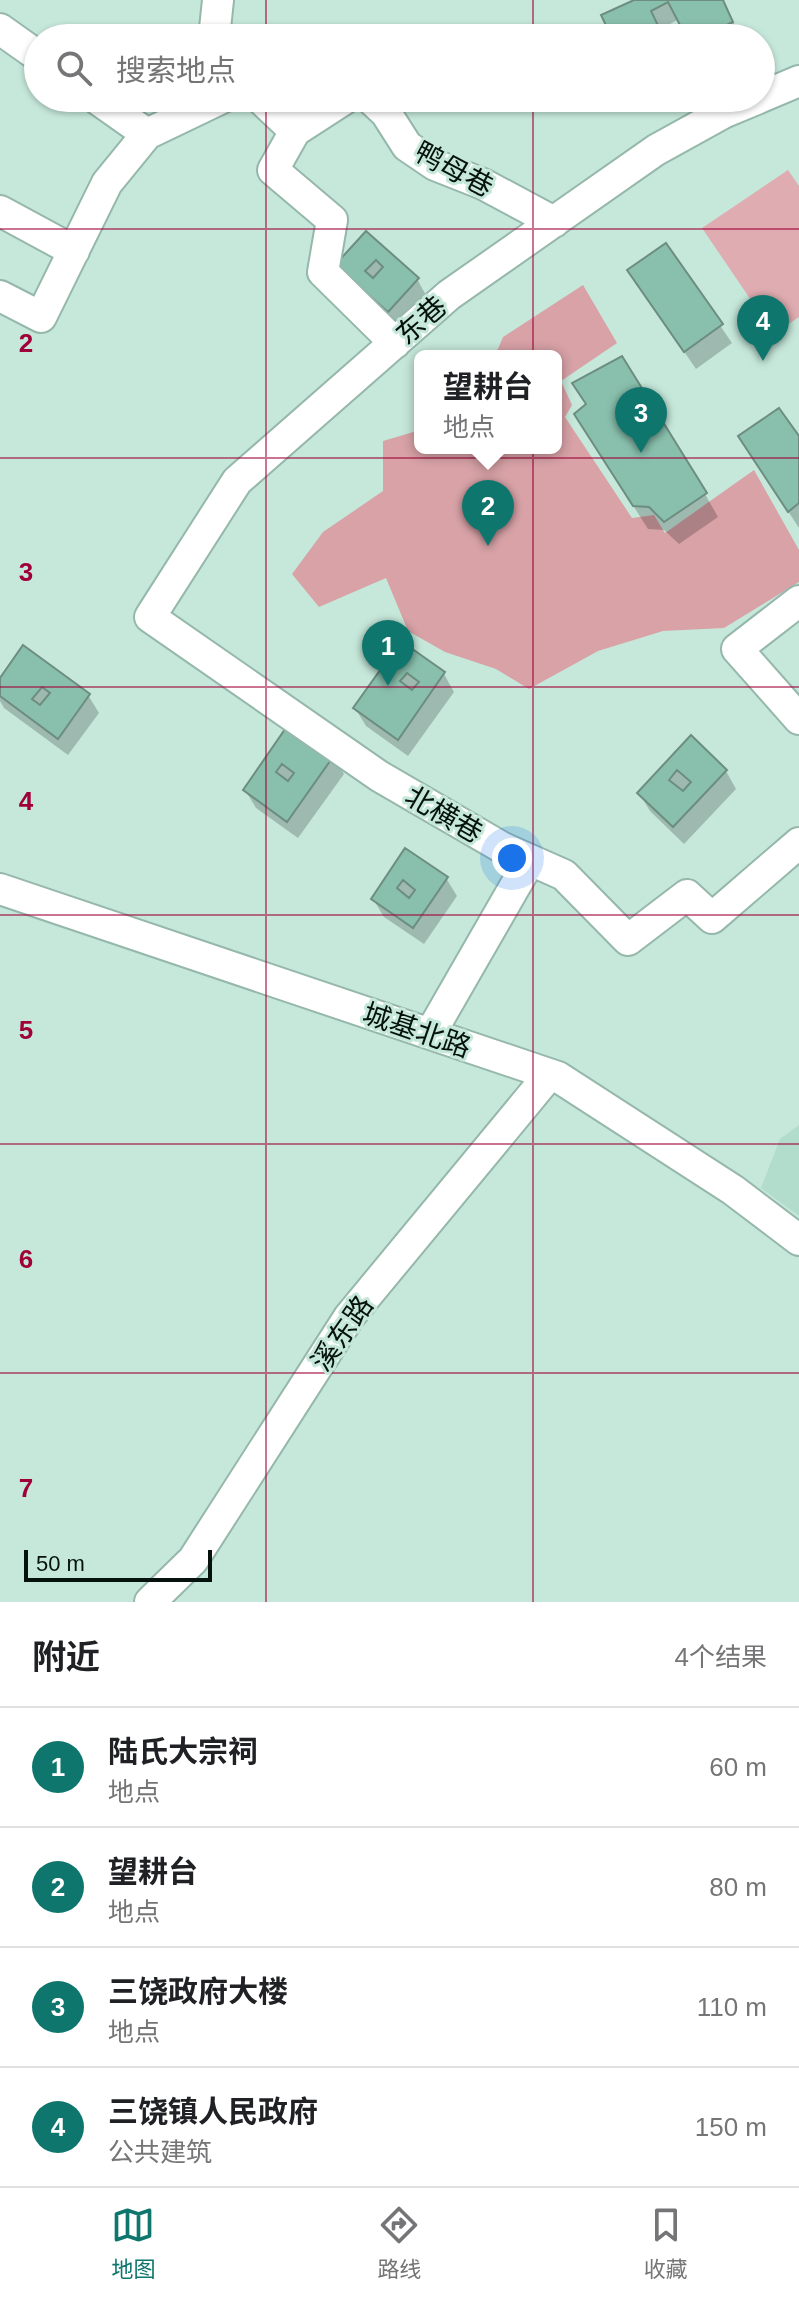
<!DOCTYPE html>
<html lang="zh">
<meta charset="utf-8">
<style>
:root{--surface:#fff;--page:#f2f2f2;--text:#202124;--muted:#757577;--line:#e0e0e0;--accent:#0f766e}
body{margin:0;font-family:Helvetica,"Noto Sans SC",sans-serif;background:var(--page);color:var(--text)}
.scale{position:absolute;left:24px;bottom:20px;width:188px;box-sizing:border-box;padding-left:8px;border:4px solid #06120d;border-top:0;font-size:22px;line-height:28px;white-space:nowrap;color:#06120d;-webkit-text-stroke:6px #c6e8db;paint-order:stroke}
.you{position:absolute;left:512px;top:858px;width:28px;height:28px;margin:-20px;border:6px solid #fff;border-radius:50%;background:#1a73e8;box-shadow:0 0 0 12px #1a73e833}
.badge{display:grid;place-items:center;width:52px;height:52px;border-radius:50%;background:var(--accent);color:#fff;font-size:26px;font-weight:700}
.pin{position:absolute;translate:-50% -66px;filter:drop-shadow(0 2px 4px #0008)}
.pin::after{content:'';position:absolute;top:42px;width:28px;height:24px;background:inherit;clip-path:polygon(0 0,100% 0,50% 100%)}
.popup{position:absolute;left:414px;top:350px;width:148px;height:104px;box-sizing:border-box;display:grid;place-content:center;border-radius:12px;background:var(--surface);filter:drop-shadow(0 2px 6px #0005);font-size:26px;white-space:nowrap;color:var(--muted)}
.popup b{font-size:30px;color:var(--text)}
.popup::after{content:'';position:absolute;left:50%;top:100%;margin-left:-16px;border:16px solid transparent;border-top-color:var(--surface)}
.list{margin:0;padding:0;list-style:none}
h2{display:flex;justify-content:space-between;align-items:center;height:104px;margin:0;padding:0 32px;font-size:34px}
h2 small{font-size:26px;font-weight:400;color:var(--muted)}
.list li{display:grid;grid-template-columns:52px 1fr auto;gap:24px;align-items:center;box-sizing:border-box;height:120px;padding:0 32px;border-top:2px solid var(--line)}
.list b{display:block;font-size:30px;white-space:nowrap}
.list p{margin:0;font-size:26px;white-space:nowrap;color:var(--muted)}
.list em{font-size:26px;font-style:normal;color:var(--muted)}
.icon{flex:none;width:44px;height:44px;fill:none;stroke:currentColor;stroke-width:2;stroke-linecap:round;stroke-linejoin:round}
.map{position:relative;flex:none;width:799px;height:1602px;overflow:hidden}
.search{position:absolute;background:var(--surface);box-shadow:0 2px 6px #0004;left:24px;right:24px;top:24px;height:88px;display:flex;align-items:center;gap:20px;box-sizing:border-box;padding:0 28px;border-radius:44px;color:var(--muted);font-size:30px}
.sheet{height:584px;background:var(--surface)}
nav{display:flex;justify-content:space-around;align-items:center;box-sizing:border-box;height:112px;border-top:2px solid var(--line);background:var(--surface);font-size:22px;color:var(--muted)}
nav a{display:grid;justify-items:center;gap:4px}
nav .on{color:var(--accent)}
.map>svg:first-child{display:block}
.built{fill:#b2dccc}
.green{fill:#dfacb1}
.forest{fill:#d8a2a7}
.shadow{fill:#0003}
.building{fill:#89c0ad;stroke:#6d8d81;stroke-width:2;fill-rule:evenodd}
.lines{fill:none;stroke-linecap:round;stroke-linejoin:round}
.minor-casing{stroke:#96b7ab;stroke-width:34}
.minor{stroke:#fff;stroke-width:30}
.grid{fill:none;stroke:#a00039;stroke-width:2;stroke-opacity:0.55}
.labels{text-anchor:middle;stroke-width:6;stroke-linejoin:round;paint-order:stroke}
.street-label{font-size:28px;fill:#06120d;stroke:#c6e8db}
.grid-label{font-size:26px;text-anchor:middle;font-weight:bold;fill:#a00039;stroke:#c6e8db;stroke-width:6;stroke-linejoin:round;paint-order:stroke}
</style>
<div class="map">
<svg width="799" height="1602" viewBox="0 0 799 1602">
<rect width="100%" height="100%" fill="#c6e8db"/>
<!-- built -->
<path class="built" d="M799 1125V1216L761 1188 780 1139Z"/>
<!-- green -->
<path class="green" d="M788 170 799 186V317L774 334 702 228Z"/>
<!-- forest -->
<path class="forest" d="M583 285 617 343 561 381 572 405 565 417 632 518 654 515 665 533 754 470 799 550V582L724 628 663 631 598 651 529 689 496 669 445 652 408 631 386 578 319 607 292 574 323 532 383 491V441L420 430V448H556V356H495L503 337Z"/>
<!-- shadow -->
<path class="shadow" d="M638 0H723L741 38H665L683 28 679 19 659 30 664 38H614Z
M366 233 417 279 427 297 399 329 348 283Z
M666 246 732 343 696 369 629 271Z
M588 405 705 494 718 517 679 544 664 530 648 529 590 438Z
M799 439V528L751 454Z
M401 644 444 674 454 692 408 756 366 726 355 708Z
M24 648 88 695 99 713 68 755 4 708 0 701V681Z
M291 725 333 756 344 774 298 838 256 808 245 790Z
M691 738 726 771 736 789 684 844 650 811 639 793Z
M406 851 446 878 457 896 424 944 384 917 373 899Z"/>
<!-- building -->
<path class="building" d="M634 0H723L733 22 699 38H612L601 15ZM668 2 681 27 663 36 651 11Z
M366 231 419 278 388 312 335 265ZM376 260 383 267 373 278 365 271Z
M666 243 723 324 684 352 627 270Z
M622 356 707 493 664 522 649 507 633 506 574 414 586 404 572 383Z
M779 408 799 436V503L788 512 738 436Z
M401 641 445 672 398 740 353 708ZM407 673 419 682 412 690 400 681Z
M23 645 90 694 58 739 0 696V678ZM42 687 50 693 40 705 32 699Z
M290 722 335 754 287 822 243 790ZM282 764 294 773 288 781 276 772Z
M691 735 727 770 673 827 637 793ZM677 770 691 782 683 791 669 780Z
M405 848 448 877 413 928 371 899ZM403 880 415 890 409 898 397 888Z"/>
<g class="lines">
<defs>
<path id="minor" d="M0 29 38 56
M214 38 218 0
M761 97 799 81
M260 98 295 131
M346 98 295 131 273 170 332 220 323 272 395 343
M370 98 386 113 407 146 435 165 483 184 554 222
M759 98 723 113 656 150 449 295 237 481 150 617 379 776 503 848 564 875 628 940 687 895 712 918 799 843
M147 134 222 98
M0 211 74 251
M0 296 41 317 107 183 147 134 96 98
M799 601 737 649 799 719
M0 889 558 1077 733 1190 799 1240
M430 1034 530 860
M150 1602 193 1560 349 1317 549 1075"/>
</defs>
<!-- minor casing -->
<use href="#minor" class="minor-casing"/>
<!-- minor -->
<use href="#minor" class="minor"/>
</g>
<!-- grid -->
<path class="grid" d="M266 0V38M533 0V38M266 98V1602M533 98V1602M0 229H799M0 458H799M0 687H799M0 915H799M0 1144H799M0 1373H799"/>
<g class="labels">
<!-- street labels -->
<g class="street-label">
<text transform="translate(454 169) rotate(28)" y="10">鸭母巷</text>
<text transform="translate(421 320) rotate(-41)" y="10">东巷</text>
<text transform="translate(444 814) rotate(30)" y="10">北横巷</text>
<text transform="translate(417 1030) rotate(19)" y="10">城基北路</text>
<text transform="translate(342 1333) rotate(-55)" y="10">溪东路</text>
</g>
</g>
<g class="grid-label">
<text x="26" y="352">2</text>
<text x="26" y="581">3</text>
<text x="26" y="810">4</text>
<text x="26" y="1039">5</text>
<text x="26" y="1268">6</text>
<text x="26" y="1497">7</text>
</g>
</svg>
<div class="scale">50 m</div>
<div class="you"></div>
<div class="pin badge" style="left:388px;top:686px">1</div>
<div class="pin badge" style="left:488px;top:546px">2</div>
<div class="popup"><b>望耕台</b>地点</div>
<div class="pin badge" style="left:641px;top:453px">3</div>
<div class="pin badge" style="left:763px;top:361px">4</div>
<div class="search"><svg class="icon" aria-label="search" viewBox="0 0 24 24"><circle cx="10" cy="10" r="6"/><path d="M15 15l6 6"/></svg>搜索地点</div>
</div>
<section class="sheet">
<h2>附近<small>4个结果</small></h2>
<ul class="list">
<li><span class="badge">1</span><div><b>陆氏大宗祠</b><p>地点</p></div><em>60 m</em></li>
<li><span class="badge">2</span><div><b>望耕台</b><p>地点</p></div><em>80 m</em></li>
<li><span class="badge">3</span><div><b>三饶政府大楼</b><p>地点</p></div><em>110 m</em></li>
<li><span class="badge">4</span><div><b>三饶镇人民政府</b><p>公共建筑</p></div><em>150 m</em></li>
</ul>
</section>
<nav>
<a class="on"><svg class="icon" aria-label="map" viewBox="0 0 24 24"><path d="M3 6l6-2 6 2 6-2v14l-6 2-6-2-6 2zM9 4v14M15 6v14"/></svg>地图</a>
<a><svg class="icon" aria-label="directions" viewBox="0 0 24 24"><path d="M12 3l9 9-9 9-9-9zM9 14v-3h6M13 9l2 2-2 2"/></svg>路线</a>
<a><svg class="icon" aria-label="saved" viewBox="0 0 24 24"><path d="M7 4h10v16l-5-4-5 4z"/></svg>收藏</a>
</nav>
